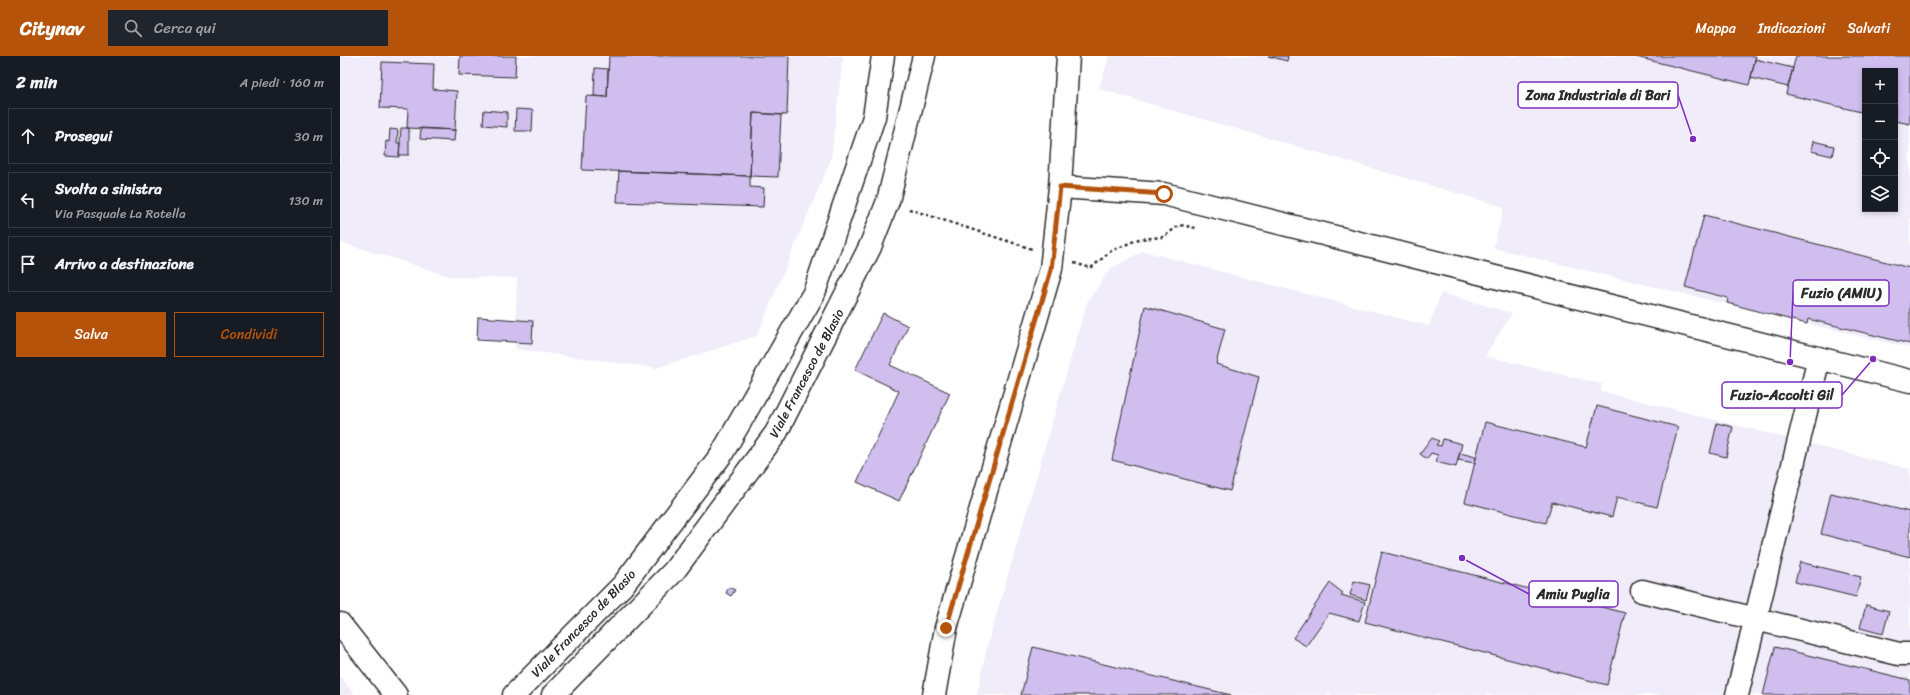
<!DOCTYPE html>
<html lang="it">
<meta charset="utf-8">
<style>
:root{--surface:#171b24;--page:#20242c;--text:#f1f3f6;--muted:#9ea1a6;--line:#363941;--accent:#b45309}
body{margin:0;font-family:Sriracha,sans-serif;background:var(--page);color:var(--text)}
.controls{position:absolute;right:12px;top:12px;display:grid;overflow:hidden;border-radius:0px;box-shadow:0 2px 6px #0003}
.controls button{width:36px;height:36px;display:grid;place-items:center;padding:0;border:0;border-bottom:1px solid var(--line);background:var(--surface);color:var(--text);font:20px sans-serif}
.stop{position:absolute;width:12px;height:12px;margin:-9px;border:3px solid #b45309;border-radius:50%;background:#fff}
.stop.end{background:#b45309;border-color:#fff;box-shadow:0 1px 4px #0008}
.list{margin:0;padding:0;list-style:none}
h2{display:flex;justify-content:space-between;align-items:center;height:52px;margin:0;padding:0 16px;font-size:17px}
h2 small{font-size:13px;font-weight:400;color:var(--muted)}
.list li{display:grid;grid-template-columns:26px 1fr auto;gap:12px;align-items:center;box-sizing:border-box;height:56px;margin:0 8px 8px;padding:0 8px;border:1px solid var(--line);border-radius:0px}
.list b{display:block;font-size:15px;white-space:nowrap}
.list p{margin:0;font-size:13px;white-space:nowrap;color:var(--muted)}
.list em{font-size:13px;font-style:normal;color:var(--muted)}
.actions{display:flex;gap:8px;padding:12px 16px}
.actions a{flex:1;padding:9px 0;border:1px solid var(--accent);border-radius:0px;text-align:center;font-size:14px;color:var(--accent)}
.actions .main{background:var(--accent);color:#fff}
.icon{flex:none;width:22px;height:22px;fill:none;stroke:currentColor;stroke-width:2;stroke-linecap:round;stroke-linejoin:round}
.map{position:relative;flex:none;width:1570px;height:639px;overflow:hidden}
header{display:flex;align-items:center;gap:24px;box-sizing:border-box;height:56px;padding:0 20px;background:var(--accent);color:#fff}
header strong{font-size:19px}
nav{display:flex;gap:22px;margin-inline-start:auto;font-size:14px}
.search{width:280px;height:36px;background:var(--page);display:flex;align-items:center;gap:10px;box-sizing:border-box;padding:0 14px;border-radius:0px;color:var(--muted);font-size:15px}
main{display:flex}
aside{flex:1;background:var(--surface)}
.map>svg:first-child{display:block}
.built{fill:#f1ecfa;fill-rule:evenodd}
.building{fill:#d0beef;stroke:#2b2b2b}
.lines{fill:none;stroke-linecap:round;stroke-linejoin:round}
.minor-casing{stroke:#2b2b2b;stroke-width:25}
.path{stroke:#2b2b2b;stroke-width:2.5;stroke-dasharray:3 3;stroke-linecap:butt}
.minor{stroke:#fff;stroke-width:22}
.route{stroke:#b45309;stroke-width:5}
.labels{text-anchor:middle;stroke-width:3;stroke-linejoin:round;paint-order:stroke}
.street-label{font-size:13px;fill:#2b2b2b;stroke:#fff}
.leader{fill:none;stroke:#7b2cbf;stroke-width:1.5}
.callout-dot{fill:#7b2cbf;stroke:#fff;stroke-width:1.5}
.callout{fill:#fff;stroke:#7b2cbf;stroke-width:1.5}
.callout-label{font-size:14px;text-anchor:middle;font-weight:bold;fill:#2b2b2b}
</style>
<header>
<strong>Citynav</strong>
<div class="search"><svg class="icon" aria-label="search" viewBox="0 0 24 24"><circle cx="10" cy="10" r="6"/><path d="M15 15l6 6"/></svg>Cerca qui</div>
<nav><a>Mappa</a><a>Indicazioni</a><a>Salvati</a></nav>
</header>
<main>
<aside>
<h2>2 min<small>A piedi · 160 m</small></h2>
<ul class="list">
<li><svg class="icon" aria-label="ahead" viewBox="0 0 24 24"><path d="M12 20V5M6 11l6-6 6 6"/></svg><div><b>Prosegui</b></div><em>30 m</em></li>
<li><svg class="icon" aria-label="left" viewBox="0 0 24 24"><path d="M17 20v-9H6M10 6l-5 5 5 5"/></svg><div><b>Svolta a sinistra</b><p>Via Pasquale La Rotella</p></div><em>130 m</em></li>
<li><svg class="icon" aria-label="arrive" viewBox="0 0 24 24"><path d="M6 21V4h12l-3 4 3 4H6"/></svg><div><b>Arrivo a destinazione</b></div></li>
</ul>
<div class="actions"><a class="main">Salva</a><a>Condividi</a></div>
</aside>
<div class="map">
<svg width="1570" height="639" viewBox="0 0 1570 639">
<rect width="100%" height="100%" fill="#fff"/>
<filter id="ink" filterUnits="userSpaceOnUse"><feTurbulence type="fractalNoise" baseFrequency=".025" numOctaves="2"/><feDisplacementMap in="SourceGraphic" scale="8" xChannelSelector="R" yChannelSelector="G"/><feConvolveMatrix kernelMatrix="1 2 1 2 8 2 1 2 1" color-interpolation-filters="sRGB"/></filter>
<g filter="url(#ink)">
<!-- built -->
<path class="built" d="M0 0H503L491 103 417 280 316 312 175 293 177 222 112 221 0 186Z
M769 0H1570V292L1153 192 1164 151 759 33ZM1525 15H1555V153H1525Z
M803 195 1089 270 1101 237 1172 257 1145 300 1262 328 1261 335 1570 413V639H637L647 591 747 246 770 213Z
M0 620 15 639H0Z"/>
<!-- building -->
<path class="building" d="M120 0H176L175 21 119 19Z
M269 0H449L447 59 413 57 410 120 242 114 246 40 267 41Z
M928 0H948L947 5Z
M1292 0H1416L1409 29Z
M1456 0H1570V68L1555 65V15H1525V57L1446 38Z
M1415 3 1453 12 1448 31 1411 22Z
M42 6 94 8 93 33 117 35 115 74 67 72 68 53 40 52Z
M255 12 268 13 267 41 254 40Z
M176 53 193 54 192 75H175Z
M144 54 167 56V71L143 69Z
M413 57 441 59 438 121 410 120Z
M61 72H69V99H59Z
M81 72 115 74 114 85 80 83Z
M50 73 58 74 57 87H60L59 101 45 100 46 85 49 86Z
M1473 85 1494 90 1492 100 1471 95Z
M279 115 410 120V131L424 132 423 151 277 146Z
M1364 159 1570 212V288L1468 263 1467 268 1387 247 1388 242 1345 231Z
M805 250 885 273 876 308 919 321 890 435 772 404Z
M543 257 568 270 550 309 610 337 559 445 517 426 559 335 515 314Z
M138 261 193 265 192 287 137 284Z
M1257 350 1338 371 1317 451 1277 441 1272 461 1212 446 1206 467 1125 446 1145 366 1246 391Z
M1377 367 1393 371 1386 401 1370 397Z
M1092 382 1099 385 1096 389 1101 390 1103 383 1122 388 1116 411 1096 406 1098 399 1091 397 1087 403 1080 398Z
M1120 397 1136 401 1135 407 1118 404Z
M1491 437 1570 456V501L1481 478Z
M1042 496 1285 557 1267 629 1025 566Z
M1460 506 1521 521 1516 541 1455 526Z
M1014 525 1030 529 1026 544 1010 539Z
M990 527 1003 537 1001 539 1025 546 1019 565 989 557 966 590 953 582Z
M389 531 395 534 391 540 386 537Z
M1526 549 1549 555 1543 578 1520 572Z
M693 591 891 639H681Z
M1435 591 1570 624V639H1423Z"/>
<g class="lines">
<defs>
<path id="minor" d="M720 131 824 138 1570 325
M1302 535 1559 598H1570
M0 568 56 639
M174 639 283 529 381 399 474 237 534 61 543 0
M213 639 334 515 436 377 530 191 548 145 584 0
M594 639 606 572 711 213 720 131 728 0
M1397 639 1479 302"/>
</defs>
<!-- minor casing -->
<use href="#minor" class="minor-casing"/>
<!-- path -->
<path class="path" d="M569 153 692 193
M734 207 751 212 771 195 799 183 823 181 840 169 857 172"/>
<!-- minor -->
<use href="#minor" class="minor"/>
</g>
</g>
<g class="lines" filter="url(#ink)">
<!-- route -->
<path class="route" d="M606 572 711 214 720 131 824 138"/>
</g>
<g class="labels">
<!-- street labels -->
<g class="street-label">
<text transform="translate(466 317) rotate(-62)" y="5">Viale Francesco de Blasio</text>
<text transform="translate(243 567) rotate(-46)" y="5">Viale Francesco de Blasio</text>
</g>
</g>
<!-- callouts -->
<path class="leader" d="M1353 83L1338 39M1450 306L1453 237M1533 303L1502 339M1122 502L1189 538"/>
<g class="callout-dot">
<circle cx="1353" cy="83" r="4"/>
<circle cx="1450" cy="306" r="4"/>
<circle cx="1533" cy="303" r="4"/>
<circle cx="1122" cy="502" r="4"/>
</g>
<g class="callout">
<rect x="1178" y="26" width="160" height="26" rx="4"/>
<rect x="1453" y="224" width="96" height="26" rx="4"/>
<rect x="1382" y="326" width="120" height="26" rx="4"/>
<rect x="1189" y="525" width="89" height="26" rx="4"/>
</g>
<g class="callout-label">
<text x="1258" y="44">Zona Industriale di Bari</text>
<text x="1501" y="242">Fuzio (AMIU)</text>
<text x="1442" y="344">Fuzio-Accolti Gil</text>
<text x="1233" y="543">Amiu Puglia</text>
</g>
</svg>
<div class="controls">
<button>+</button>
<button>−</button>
<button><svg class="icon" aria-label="locate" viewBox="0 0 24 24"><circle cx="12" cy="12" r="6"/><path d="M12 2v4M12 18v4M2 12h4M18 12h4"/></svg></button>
<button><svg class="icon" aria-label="layers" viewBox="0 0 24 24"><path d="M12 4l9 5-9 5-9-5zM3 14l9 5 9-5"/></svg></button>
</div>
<div class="stop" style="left:824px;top:138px"></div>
<div class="stop end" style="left:606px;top:572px"></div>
</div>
</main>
